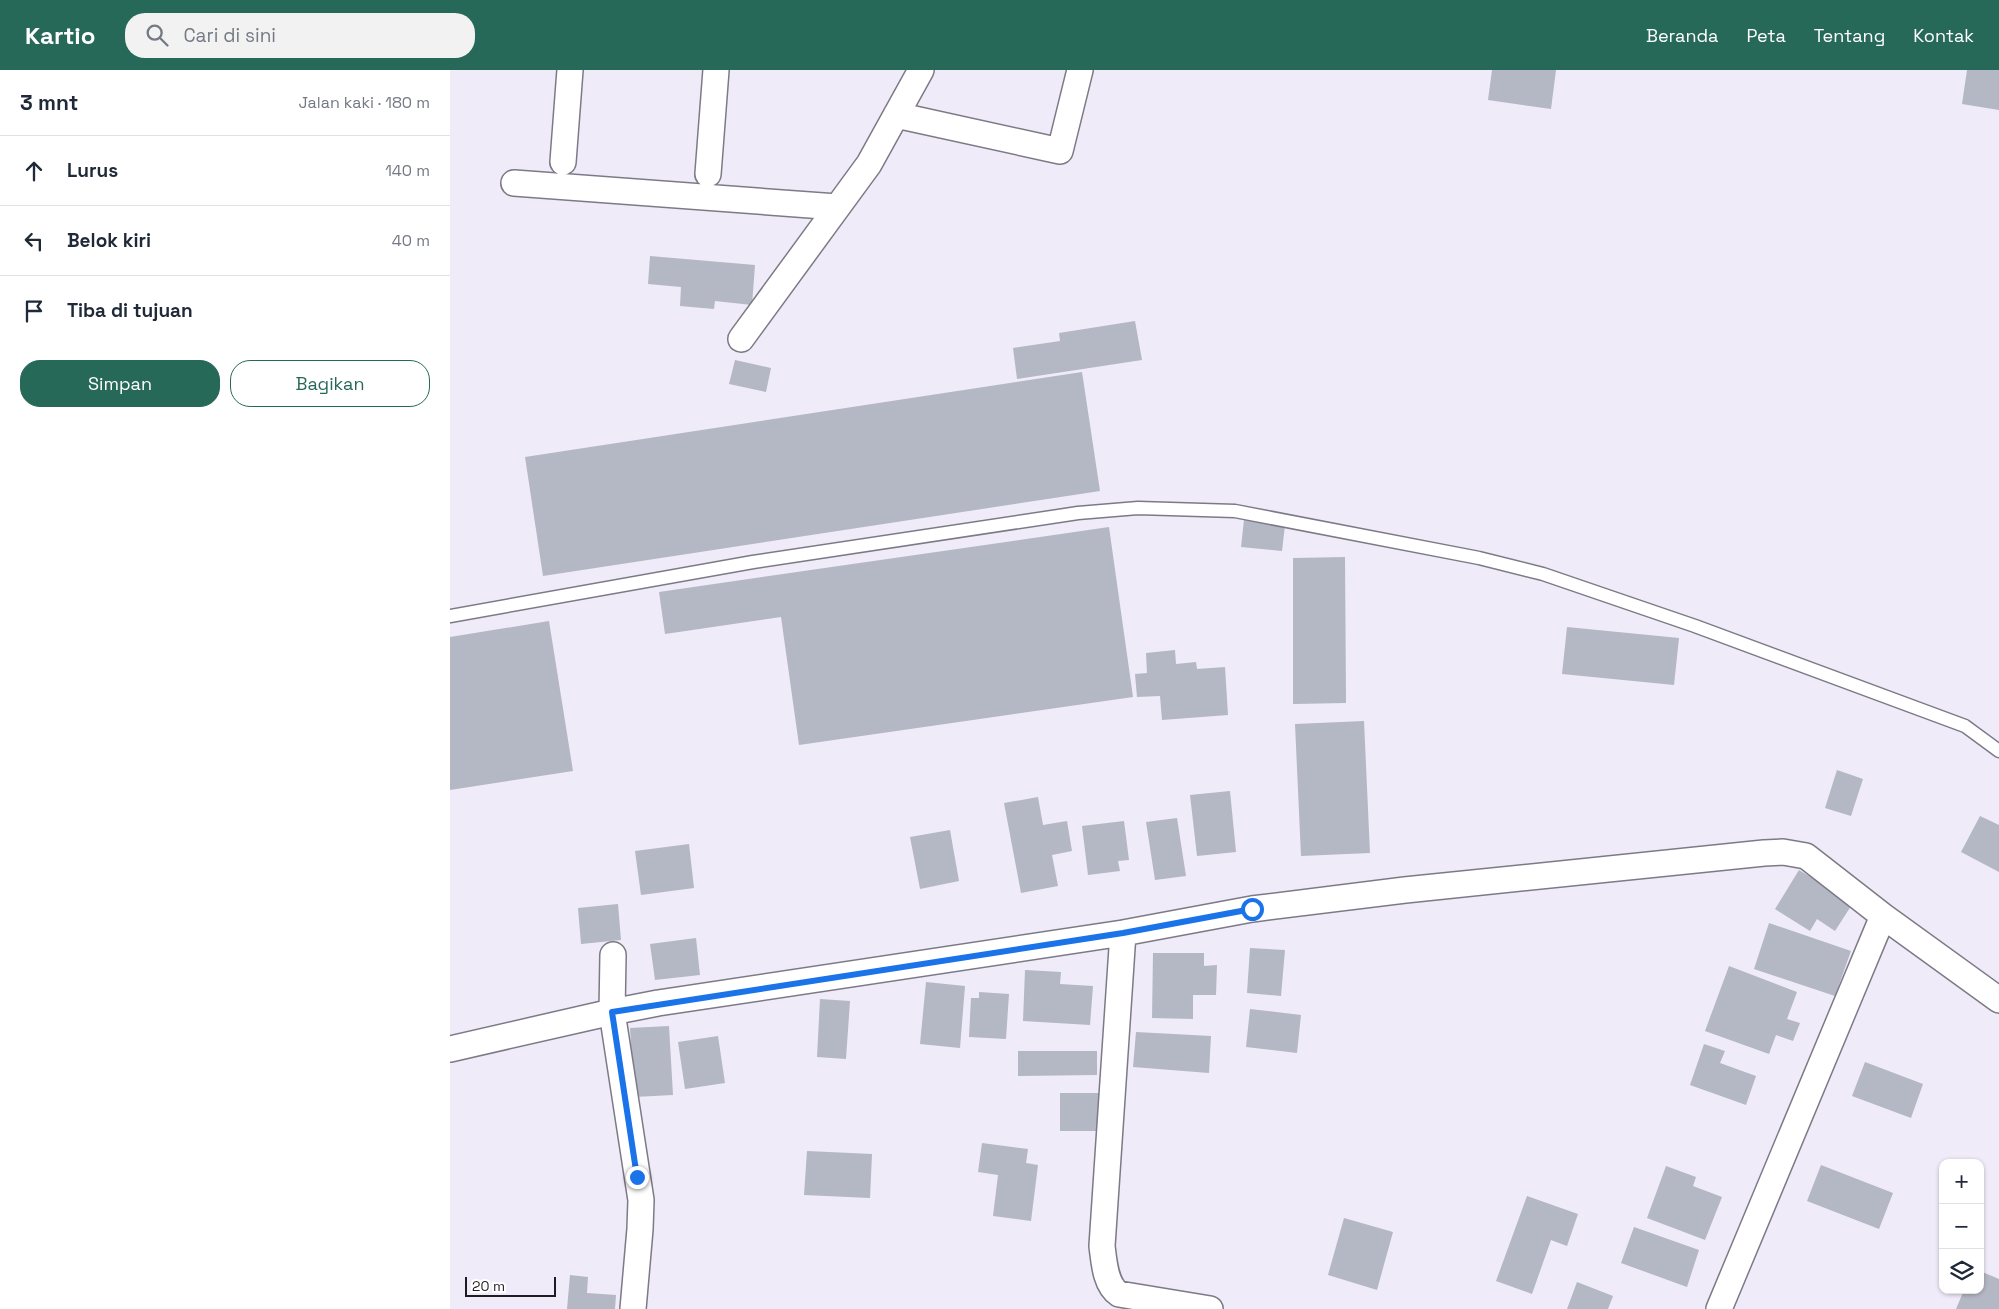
<!DOCTYPE html>
<html lang="id">
<meta charset="utf-8">
<style>
:root{--surface:#fff;--page:#f2f2f3;--text:#1f2937;--muted:#747a83;--line:#e0e1e3;--accent:#276959}
body{margin:0;font-family:"Space Grotesk",sans-serif;background:var(--page);color:var(--text)}
.controls{position:absolute;right:15px;bottom:15px;display:grid;overflow:hidden;border-radius:10px;box-shadow:0 1px 4px #0004}
.controls button{width:45px;height:45px;display:grid;place-items:center;padding:0;border:0;border-bottom:1px solid var(--line);background:var(--surface);color:var(--text);font:25px sans-serif}
.scale{position:absolute;left:15px;bottom:12px;width:91px;box-sizing:border-box;padding-left:5px;border:2px solid #1d1c21;border-top:0;font-size:14px;line-height:18px;white-space:nowrap;color:#1d1c21;-webkit-text-stroke:4px #fff;paint-order:stroke}
.stop{position:absolute;width:15px;height:15px;margin:-11px;border:4px solid #1a73e8;border-radius:50%;background:#fff}
.stop.end{background:#1a73e8;border-color:#fff;box-shadow:0 1px 5px #0008}
.list{margin:0;padding:0;list-style:none}
h2{display:flex;justify-content:space-between;align-items:center;height:65px;margin:0;padding:0 20px;font-size:21px}
h2 small{font-size:16px;font-weight:400;color:var(--muted)}
.list li{display:grid;grid-template-columns:32px 1fr auto;gap:15px;align-items:center;box-sizing:border-box;height:70px;padding:0 20px;border-top:1px solid var(--line)}
.list b{display:block;font-size:19px;white-space:nowrap}
.list em{font-size:16px;font-style:normal;color:var(--muted)}
.actions{display:flex;gap:10px;padding:15px 20px}
.actions a{flex:1;padding:11px 0;border:1px solid var(--accent);border-radius:20px;text-align:center;font-size:18px;color:var(--accent)}
.actions .main{background:var(--accent);color:#fff}
.icon{flex:none;width:28px;height:28px;fill:none;stroke:currentColor;stroke-width:2;stroke-linecap:round;stroke-linejoin:round}
.map{position:relative;flex:none;width:1549px;height:1239px;overflow:hidden}
header{display:flex;align-items:center;gap:30px;box-sizing:border-box;height:70px;padding:0 25px;background:var(--accent);color:#fff}
header strong{font-size:24px}
nav{display:flex;gap:28px;margin-inline-start:auto;font-size:18px}
.search{width:350px;height:45px;background:var(--page);display:flex;align-items:center;gap:12px;box-sizing:border-box;padding:0 18px;border-radius:20px;color:var(--muted);font-size:19px}
main{display:flex}
aside{flex:1;background:var(--surface)}
.map>svg:first-child{display:block}
.building{fill:#b4b7c4}
.lines{fill:none;stroke-linecap:round;stroke-linejoin:round}
.service-casing{stroke:#7d7a86;stroke-width:15}
.minor-casing{stroke:#7d7a86;stroke-width:28}
.service{stroke:#fff;stroke-width:12}
.minor{stroke:#fff;stroke-width:25}
.route{stroke:#1a73e8;stroke-width:6}
</style>
<header>
<strong>Kartio</strong>
<div class="search"><svg class="icon" aria-label="search" viewBox="0 0 24 24"><circle cx="10" cy="10" r="6"/><path d="M15 15l6 6"/></svg>Cari di sini</div>
<nav><a>Beranda</a><a>Peta</a><a>Tentang</a><a>Kontak</a></nav>
</header>
<main>
<aside>
<h2>3 mnt<small>Jalan kaki · 180 m</small></h2>
<ul class="list">
<li><svg class="icon" aria-label="ahead" viewBox="0 0 24 24"><path d="M12 20V5M6 11l6-6 6 6"/></svg><div><b>Lurus</b></div><em>140 m</em></li>
<li><svg class="icon" aria-label="left" viewBox="0 0 24 24"><path d="M17 20v-9H6M10 6l-5 5 5 5"/></svg><div><b>Belok kiri</b></div><em>40 m</em></li>
<li><svg class="icon" aria-label="arrive" viewBox="0 0 24 24"><path d="M6 21V4h12l-3 4 3 4H6"/></svg><div><b>Tiba di tujuan</b></div></li>
</ul>
<div class="actions"><a class="main">Simpan</a><a>Bagikan</a></div>
</aside>
<div class="map">
<svg width="1549" height="1239" viewBox="0 0 1549 1239">
<rect width="100%" height="100%" fill="#efebf9"/>
<!-- building -->
<path class="building" d="M1042 0H1106L1101 39 1038 30Z
M1517 0H1549V40L1512 34Z
M200 186 305 195 302 235 265 231 264 239 230 236 231 217 198 214Z
M685 251 692 290 567 309 563 278 610 271 609 263Z
M285 290 321 298 316 322 279 314Z
M632 302 650 421 93 506 75 387Z
M794 450 835 455 832 481 791 477Z
M659 457 683 627 349 675 331 547 215 564 209 522Z
M895 487 896 633 843 634V488Z
M99 551 123 701 0 720V567Z
M1117 557 1229 568 1224 615 1112 604Z
M725 580 726 594 746 592 747 599 775 597 778 645 712 650 710 626 687 627 685 604 697 603 696 583Z
M914 651 920 783 851 786 845 654Z
M1387 700 1413 709 1401 746 1375 738Z
M780 721 786 782 747 786 740 725Z
M588 727 593 755 617 751 622 781 602 785 608 816 571 823 554 733Z
M1530 746 1549 755V802L1511 782Z
M727 748 736 806 705 810 696 752Z
M674 751 679 790 668 791 670 801 638 805 632 756Z
M500 760 509 811 470 819 460 767Z
M239 774 244 818 191 825 185 781Z
M1349 800 1403 833 1385 861 1367 849 1360 861 1325 839Z
M168 834 171 870 131 874 128 838Z
M1319 853 1401 881 1385 926 1304 899Z
M246 868 250 905 205 910 200 874Z
M800 878 835 880 831 926 797 923Z
M703 883H754V896L767 895 766 925H743V949L702 948Z
M1279 896 1347 922 1337 949 1350 953 1343 971 1326 965 1319 984 1255 961Z
M575 900 611 902 610 914 643 916 640 955 573 951Z
M476 912 515 916 510 978 470 974Z
M529 922 559 924 556 969 519 967 521 928H529Z
M370 929 400 931 396 989 367 987Z
M800 939 851 945 847 983 796 977Z
M219 956 223 1025 184 1027 180 958Z
M686 962 761 966 759 1003 683 997Z
M268 966 275 1013 235 1019 228 972Z
M1254 974 1275 981 1270 993 1306 1006 1296 1035 1240 1015Z
M568 981H647V1005L568 1006Z
M1415 992 1473 1014 1461 1048 1402 1026Z
M610 1023H651L650 1061H610Z
M532 1073 578 1079 576 1093 588 1095 581 1151 543 1146 548 1105 528 1102Z
M357 1081 422 1084 420 1128 354 1125Z
M1371 1095 1443 1123 1429 1159 1357 1131Z
M1216 1096 1246 1107 1243 1116 1272 1127 1255 1170 1197 1148Z
M1077 1126 1128 1144 1117 1176 1101 1170 1082 1224 1046 1211Z
M894 1148 943 1162 927 1220 878 1205Z
M1184 1157 1249 1180 1237 1217 1171 1193Z
M1530 1201 1549 1209V1239H1506L1514 1220H1530Z
M120 1205 138 1207 137 1223 166 1225 165 1239H117Z
M1127 1212 1163 1226 1158 1239H1117Z"/>
<g class="lines">
<defs>
<path id="service" d="M0 546 303 492 628 443 688 438 785 441 1029 488 1093 504 1245 556 1515 656 1549 681"/>
<path id="minor" d="M446 45 610 81 630 0
M113 92 120 0
M258 104 266 0
M64 113 387 137
M291 269 419 94 471 0
M1433 846 1549 930
M673 863 652 1176C654 1191 655 1215 669 1224L760 1239
M163 885 162 942 191 1130 190 1159 183 1239
M0 979 162 942 208 933 673 863 802 839 955 820 1314 783 1333 782 1356 786 1433 846 1269 1239"/>
</defs>
<!-- service casing -->
<use href="#service" class="service-casing"/>
<!-- minor casing -->
<use href="#minor" class="minor-casing"/>
<!-- service -->
<use href="#service" class="service"/>
<!-- minor -->
<use href="#minor" class="minor"/>
</g>
<g class="lines">
<!-- route -->
<path class="route" d="M187 1107 162 942 673 863 802 839"/>
</g>
</svg>
<div class="controls">
<button>+</button>
<button>−</button>
<button><svg class="icon" aria-label="layers" viewBox="0 0 24 24"><path d="M12 4l9 5-9 5-9-5zM3 14l9 5 9-5"/></svg></button>
</div>
<div class="scale">20 m</div>
<div class="stop" style="left:802px;top:839px"></div>
<div class="stop end" style="left:187px;top:1107px"></div>
</div>
</main>
